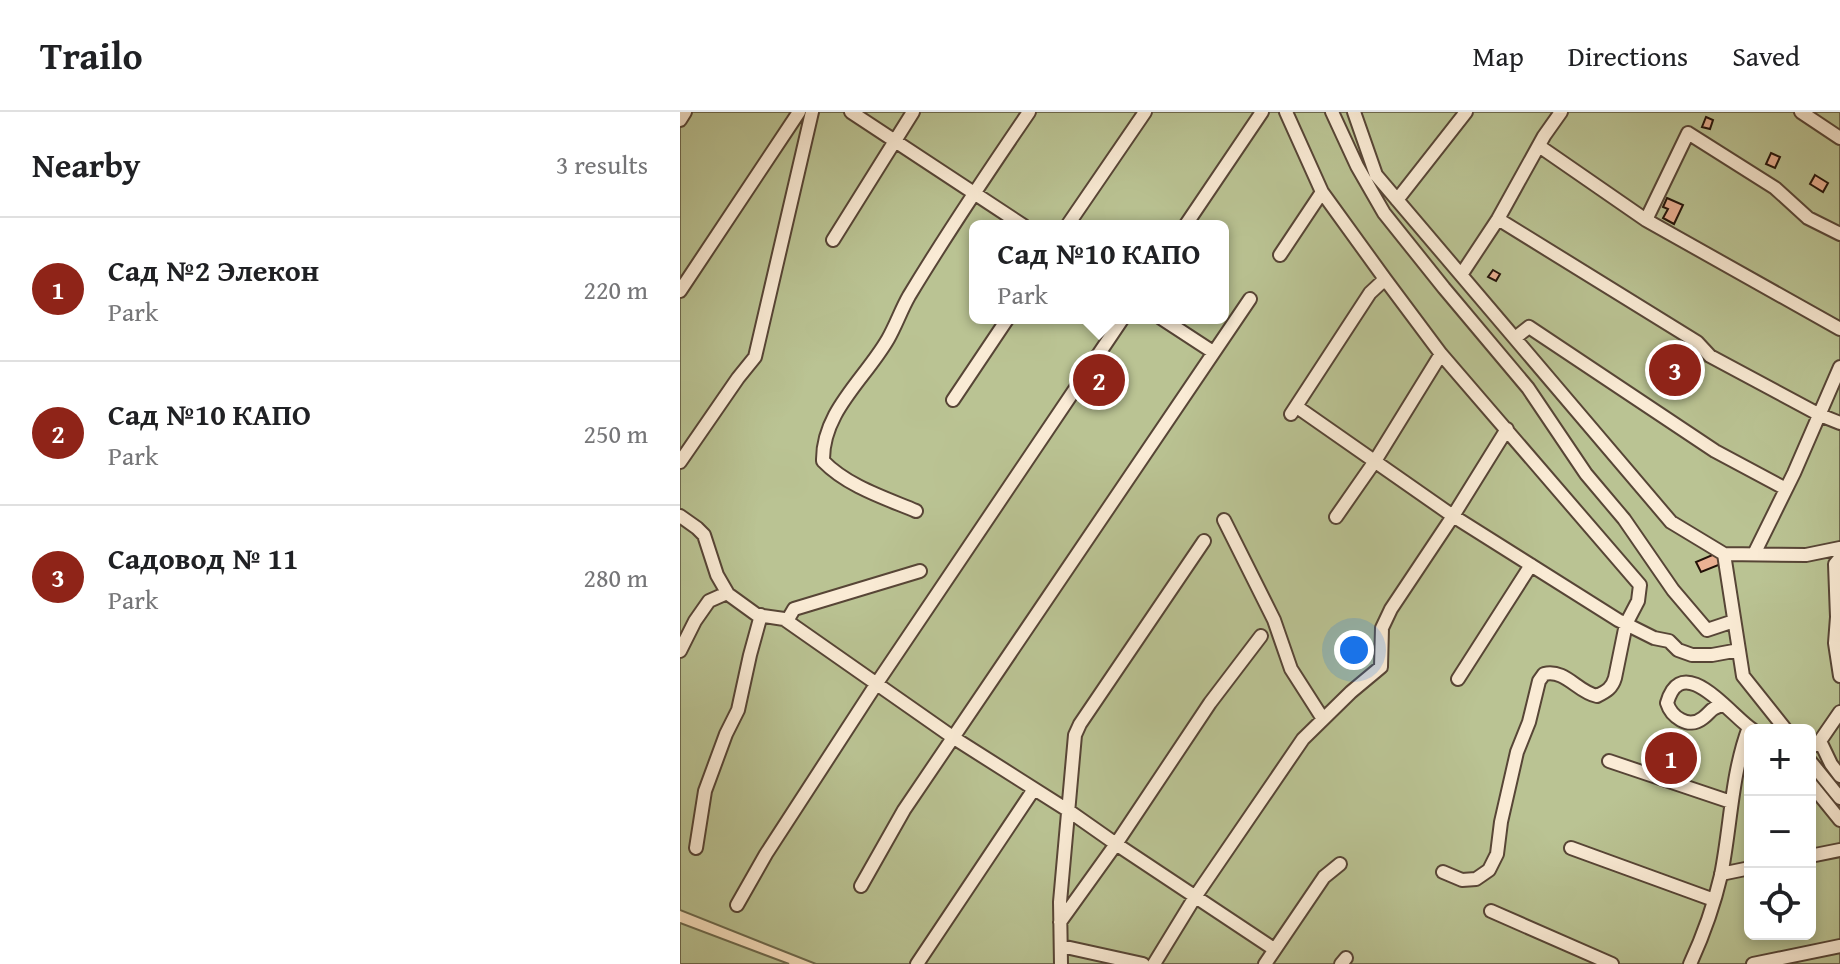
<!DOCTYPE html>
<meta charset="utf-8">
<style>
:root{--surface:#fff;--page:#f6f6f6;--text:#202124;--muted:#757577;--line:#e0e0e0;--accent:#8f2418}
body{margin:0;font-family:"Gentium Book Plus",serif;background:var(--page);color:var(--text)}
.controls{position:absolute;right:24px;bottom:24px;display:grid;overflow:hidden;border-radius:12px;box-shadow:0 4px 12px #0003}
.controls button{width:72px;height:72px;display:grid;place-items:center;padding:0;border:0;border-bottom:2px solid var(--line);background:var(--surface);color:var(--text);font:40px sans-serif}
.you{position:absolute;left:674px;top:538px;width:28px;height:28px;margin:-20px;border:6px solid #fff;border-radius:50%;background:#1a73e8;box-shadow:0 0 0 12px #1a73e833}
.badge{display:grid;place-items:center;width:52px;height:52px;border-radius:50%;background:var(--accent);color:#fff;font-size:26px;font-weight:700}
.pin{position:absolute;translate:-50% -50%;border:4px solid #fff;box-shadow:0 2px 8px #0006}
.popup{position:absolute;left:289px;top:108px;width:260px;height:104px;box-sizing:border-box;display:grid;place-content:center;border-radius:12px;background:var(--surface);filter:drop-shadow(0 2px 6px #0005);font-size:26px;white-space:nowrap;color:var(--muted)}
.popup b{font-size:30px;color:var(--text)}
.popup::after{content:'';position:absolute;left:50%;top:100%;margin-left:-16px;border:16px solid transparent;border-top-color:var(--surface)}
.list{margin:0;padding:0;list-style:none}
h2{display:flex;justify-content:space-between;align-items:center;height:104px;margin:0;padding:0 32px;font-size:34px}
h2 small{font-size:26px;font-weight:400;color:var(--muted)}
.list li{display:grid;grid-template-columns:52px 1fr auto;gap:24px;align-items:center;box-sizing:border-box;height:144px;padding:0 32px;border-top:2px solid var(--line)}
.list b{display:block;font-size:30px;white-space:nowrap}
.list p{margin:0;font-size:26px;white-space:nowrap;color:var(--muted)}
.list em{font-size:26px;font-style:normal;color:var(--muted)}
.icon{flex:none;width:44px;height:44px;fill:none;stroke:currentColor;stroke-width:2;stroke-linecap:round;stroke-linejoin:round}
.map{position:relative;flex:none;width:1160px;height:852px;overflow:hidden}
header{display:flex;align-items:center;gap:48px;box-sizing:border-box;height:112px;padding:0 40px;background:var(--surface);border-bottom:2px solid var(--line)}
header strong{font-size:38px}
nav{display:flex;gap:44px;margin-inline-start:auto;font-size:28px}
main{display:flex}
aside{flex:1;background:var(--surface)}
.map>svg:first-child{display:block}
.green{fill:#bac393;stroke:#6e6a4e;stroke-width:2;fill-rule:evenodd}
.building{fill:#ebb193;stroke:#221108;stroke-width:2}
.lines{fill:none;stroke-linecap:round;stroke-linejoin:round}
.minor-casing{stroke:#574536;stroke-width:16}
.minor{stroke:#faebd5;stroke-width:12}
</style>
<header>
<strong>Trailo</strong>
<nav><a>Map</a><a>Directions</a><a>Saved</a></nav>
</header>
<main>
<aside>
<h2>Nearby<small>3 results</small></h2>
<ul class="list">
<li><span class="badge">1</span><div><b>Сад №2 Элекон</b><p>Park</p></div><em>220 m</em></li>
<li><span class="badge">2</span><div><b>Сад №10 КАПО</b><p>Park</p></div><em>250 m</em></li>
<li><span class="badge">3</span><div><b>Садовод № 11</b><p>Park</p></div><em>280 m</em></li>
</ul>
</aside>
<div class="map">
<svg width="1160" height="852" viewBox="0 0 1160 852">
<rect width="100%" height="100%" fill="#f7e0be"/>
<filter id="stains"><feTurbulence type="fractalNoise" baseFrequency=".0025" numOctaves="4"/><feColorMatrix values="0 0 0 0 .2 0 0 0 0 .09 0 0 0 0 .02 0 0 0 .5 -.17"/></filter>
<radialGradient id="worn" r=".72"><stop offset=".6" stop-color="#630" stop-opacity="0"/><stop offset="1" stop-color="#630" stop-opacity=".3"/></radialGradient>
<!-- green -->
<path class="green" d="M0 0H1160V852H136L0 798ZM295 114H543V206H295ZM1070 618H1130V822H1070Z
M0 811 109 852H0Z"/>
<!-- building -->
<path class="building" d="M1026 5 1033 8 1030 17 1022 15Z
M1091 41 1100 45 1095 56 1086 52Z
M1135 63 1148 71 1143 80 1130 72Z
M987 86 1003 93 994 112 983 106 988 97 983 95Z
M813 158 820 162 816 169 808 165Z
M1037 441 1041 452 1021 460 1016 450Z"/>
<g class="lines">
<defs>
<path id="minor" d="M171 0 344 114
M606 0 642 80 705 167 761 242 960 473 958 489 946 512 935 566C932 576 927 579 917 584 897 580 886 557 864 562L859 569 849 610 837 640 821 710 817 742 809 758 796 767 782 768 763 760
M652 0 677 54 704 101 764 176 848 276 906 362 944 407 993 478 1027 518 1054 509
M674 0 696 63 991 410 1044 442 1063 564 1106 618
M1121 0 1160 26
M0 8 5 0
M859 34 966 108 1160 217
M717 88 786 0
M818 107 1017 230 1030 244 1140 303 1160 311
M966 108 1008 21 1095 76 1128 106 1160 122
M387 114 465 0
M505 114 582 0
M153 128 233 0
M600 143 642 80
M781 163 818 107 864 24 881 0
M0 179 119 0
M481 206 533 240
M835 226 849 215 1035 339 1106 377
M273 288 328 206
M617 295 773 404 938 508 974 526 989 529 998 538 1012 543H1032L1059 538
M611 302 690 181 705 167
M0 350 58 266 75 245 132 0
M236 399C205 386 167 374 143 349 142 300 185 267 208 227 216 213 221 198 229 184 267 121 308 60 349 0
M0 404 17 416 24 423 37 463 48 482 77 503 104 507 274 626 389 699 436 732 594 837
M656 405 695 349 761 242
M544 408 594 508 611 557 643 607
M1044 442 1126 443 1160 436
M1074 442 1114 361 1160 255
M1160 446 1155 452 1157 505 1155 531 1160 564
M107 509 114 497 240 459
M0 539 15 509 29 489 47 481
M778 567 851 453
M1044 593C1030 596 1032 599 1023 606 1008 618 991 604 987 591 1002 537 1052 605 1073 618
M1140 629 1151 652 1160 664
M1130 636 1140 629 1160 600
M929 649 1051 690
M1130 649 1160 686
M1130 671 1160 708
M16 736 25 679 46 622 58 598 70 543 81 503
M891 736 1034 788
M1130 744 1160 738
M1041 762 1070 756
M181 774 224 698 570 187
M57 793 86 742 197 571 443 206
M811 799 932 852
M380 810 436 732 530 591 581 524
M381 834 463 852
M237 852 354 677
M381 852 380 790 395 623 400 612 524 429
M474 852 515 785 623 627 671 580 701 555 702 516 711 497 773 404 827 317
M585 852 644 765 660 752
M661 852 666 846
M1010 852C1023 824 1034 793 1041 763 1051 714 1051 663 1069 615
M1073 852 1160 834"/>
</defs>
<!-- minor casing -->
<use href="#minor" class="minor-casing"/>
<!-- minor -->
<use href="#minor" class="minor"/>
</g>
<rect width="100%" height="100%" filter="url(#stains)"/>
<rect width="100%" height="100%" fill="url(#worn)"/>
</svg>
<div class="controls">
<button>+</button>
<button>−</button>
<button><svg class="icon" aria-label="locate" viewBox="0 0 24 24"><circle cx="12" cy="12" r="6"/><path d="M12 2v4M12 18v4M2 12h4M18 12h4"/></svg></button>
</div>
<div class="you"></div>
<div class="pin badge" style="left:991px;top:646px">1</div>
<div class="pin badge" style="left:419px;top:268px">2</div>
<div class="popup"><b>Сад №10 КАПО</b>Park</div>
<div class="pin badge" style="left:995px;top:258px">3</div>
</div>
</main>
